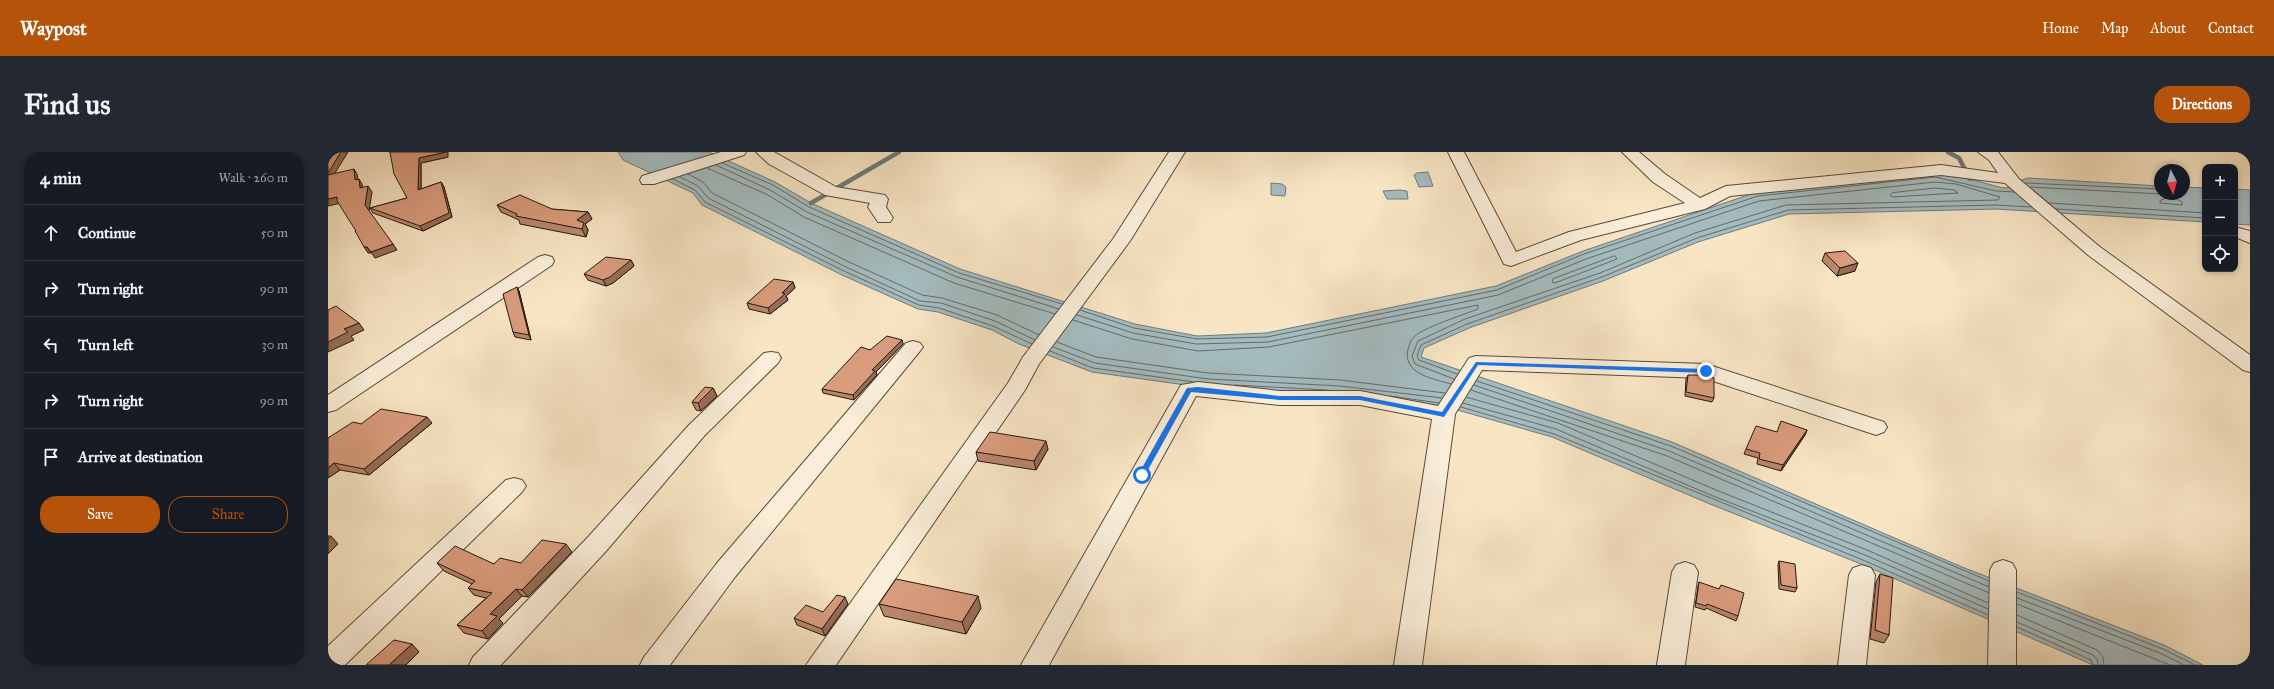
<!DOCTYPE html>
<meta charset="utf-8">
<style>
:root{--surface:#171b24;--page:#242831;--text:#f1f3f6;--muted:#9ea1a6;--line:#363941;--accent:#b45309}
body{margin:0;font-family:"IM FELL Great Primer",serif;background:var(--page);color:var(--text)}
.controls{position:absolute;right:12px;top:12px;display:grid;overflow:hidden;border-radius:8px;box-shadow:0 2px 6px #0003}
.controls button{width:36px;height:36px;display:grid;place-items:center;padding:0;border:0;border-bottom:1px solid var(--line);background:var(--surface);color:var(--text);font:20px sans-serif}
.compass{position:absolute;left:1826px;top:12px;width:36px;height:36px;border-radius:50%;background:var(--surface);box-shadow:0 2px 6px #0003;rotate:174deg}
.stop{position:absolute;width:12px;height:12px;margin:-9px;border:3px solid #1a73e8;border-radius:50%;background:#fff}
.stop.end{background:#1a73e8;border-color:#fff;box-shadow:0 1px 4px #0008}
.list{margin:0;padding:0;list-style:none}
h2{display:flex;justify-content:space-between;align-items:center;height:52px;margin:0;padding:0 16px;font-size:17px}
h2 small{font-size:13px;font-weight:400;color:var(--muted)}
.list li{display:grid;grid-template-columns:26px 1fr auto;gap:12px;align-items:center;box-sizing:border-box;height:56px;padding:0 16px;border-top:1px solid var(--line)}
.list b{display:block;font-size:15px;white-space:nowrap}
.list em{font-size:13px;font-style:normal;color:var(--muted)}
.actions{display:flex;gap:8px;padding:12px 16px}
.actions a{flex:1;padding:9px 0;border:1px solid var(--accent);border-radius:16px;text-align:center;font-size:14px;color:var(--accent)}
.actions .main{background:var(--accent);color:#fff}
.icon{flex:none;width:22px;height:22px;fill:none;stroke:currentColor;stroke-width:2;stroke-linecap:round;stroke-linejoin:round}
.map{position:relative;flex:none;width:1922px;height:513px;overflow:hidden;border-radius:16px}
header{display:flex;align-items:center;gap:24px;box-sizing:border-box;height:56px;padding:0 20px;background:var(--accent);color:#fff}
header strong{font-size:19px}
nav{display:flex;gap:22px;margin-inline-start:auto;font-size:14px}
.intro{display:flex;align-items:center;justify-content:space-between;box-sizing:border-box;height:96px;padding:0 24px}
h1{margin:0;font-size:28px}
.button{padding:10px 18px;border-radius:16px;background:var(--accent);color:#fff;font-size:14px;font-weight:700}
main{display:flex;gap:24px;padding:0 24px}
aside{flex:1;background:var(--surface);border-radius:16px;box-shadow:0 2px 6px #0003}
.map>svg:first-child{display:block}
.water{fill:#a4bcc0;stroke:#717a79}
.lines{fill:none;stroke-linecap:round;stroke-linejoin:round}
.shore{stroke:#646a67;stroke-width:1}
.stream{stroke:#717a79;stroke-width:4.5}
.minor-casing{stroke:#5a4a3c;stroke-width:2}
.minor{fill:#faeed9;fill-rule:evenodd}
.wall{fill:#bb866c;stroke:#25170e}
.shaded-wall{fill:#986d58;stroke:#25170e}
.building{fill:#d99c7d;stroke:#25170e}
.route{fill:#1a73e8}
</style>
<header>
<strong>Waypost</strong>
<nav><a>Home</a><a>Map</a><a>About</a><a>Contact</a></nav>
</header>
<div class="intro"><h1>Find us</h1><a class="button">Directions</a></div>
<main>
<aside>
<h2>4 min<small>Walk · 260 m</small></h2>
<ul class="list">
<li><svg class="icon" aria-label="ahead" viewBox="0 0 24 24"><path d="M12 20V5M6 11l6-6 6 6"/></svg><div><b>Continue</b></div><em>50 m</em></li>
<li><svg class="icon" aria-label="right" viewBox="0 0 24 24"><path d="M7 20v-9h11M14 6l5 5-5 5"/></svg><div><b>Turn right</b></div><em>90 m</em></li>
<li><svg class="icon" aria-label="left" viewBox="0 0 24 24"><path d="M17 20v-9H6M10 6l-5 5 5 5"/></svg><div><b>Turn left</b></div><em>30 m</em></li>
<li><svg class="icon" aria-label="right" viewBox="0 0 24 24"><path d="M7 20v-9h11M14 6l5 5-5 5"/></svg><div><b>Turn right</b></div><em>90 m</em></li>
<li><svg class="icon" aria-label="arrive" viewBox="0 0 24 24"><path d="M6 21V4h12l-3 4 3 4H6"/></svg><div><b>Arrive at destination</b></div></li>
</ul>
<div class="actions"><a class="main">Save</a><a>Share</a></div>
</aside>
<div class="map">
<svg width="1922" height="513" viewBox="0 0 1922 513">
<rect width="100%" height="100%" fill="#f8e5c4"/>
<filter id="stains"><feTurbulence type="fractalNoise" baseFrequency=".005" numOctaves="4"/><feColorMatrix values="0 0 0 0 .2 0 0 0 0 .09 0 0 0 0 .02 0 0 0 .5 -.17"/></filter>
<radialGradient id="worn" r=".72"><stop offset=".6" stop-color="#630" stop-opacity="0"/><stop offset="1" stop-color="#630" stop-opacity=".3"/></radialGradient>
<!-- water -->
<path class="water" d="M290 0H381L447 30 483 51 632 117 807 172 869 184 938 181 1168 134 1255 99 1429 40 1607 21 1630 24 1675 36 1687 35 1691 29 1700 26 1832 34V42H1856V35L1877 36V70L1668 57 1461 62 1370 90 1275 129 1141 176 1096 196 1093 205 1344 290 1634 415 1836 493 1875 513H1765L1533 412 1382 352 1224 285 1126 257 879 236 764 220 691 192 664 178 610 160 590 157 514 123 374 53 365 41 295 8Z
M1100 20 1105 34 1091 35 1086 23 1089 21Z
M943 31 954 32 958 35 957 44 943 43Z
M1907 37 1922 38V73L1907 72Z
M1072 38 1079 39 1080 47H1059L1055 39Z"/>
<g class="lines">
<!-- shore -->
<path class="shore" d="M394 11 445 33 481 55 631 121 734 152
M388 13 442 38 479 60 629 125 731 157
M379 16 440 43 476 65 626 131 727 162
M360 22 375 30 384 41 521 110 594 143 614 146 669 163 711 183
M352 25 370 34 380 46 518 115 592 149 613 151 667 169 707 188
M345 27 367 38 377 50 516 119 591 153 611 156 665 174 704 192
M1697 31 1832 37
M1702 35 1834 42
M1607 36 1626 38 1630 41 1564 45 1562 43 1564 41Z
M1844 44 1854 50V53L1832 51V49Z
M1721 51 1877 61
M1728 57 1877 66
M1287 104 1289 107 1227 131 1224 130 1225 127Z
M752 158 806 176 869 187 939 185 1169 138 1256 102 1430 44 1607 25 1668 39 1686 40
M749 163 805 181 868 192 940 190 1170 143 1258 107 1431 49 1607 30 1628 32 1672 45 1670 48 1458 53 1367 81 1272 121 1137 167 1090 189 1084 204 1087 212 1126 227
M745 168 804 187 870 199 941 195 1150 153V157C1135 163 1097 175 1087 184 1083 187 1081 193 1080 197 1074 222 1106 227 1123 232
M729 190 768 205 880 221 1012 228 1117 241
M725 195 767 211 880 227 1012 234 1114 246
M722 199 765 216 866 230
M1129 222 1091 208 1089 204 1093 193 1139 172 1274 125 1369 86 1460 58 1668 53 1703 55
M1149 229 1343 294 1661 429
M907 233 999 238
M1146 233 1341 299 1661 435
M1143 238 1339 304 1661 441
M1062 244 1111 251
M1138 245 1230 271 1388 338 1539 398 1660 451
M1135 251 1228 277 1385 344 1537 403 1660 457
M1133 255 1226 282 1535 408 1660 463
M1689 440 1835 497 1867 513
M1689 446 1832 501 1856 513
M1689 452 1842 513
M1689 463 1769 498 1775 505 1776 513
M1689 470 1765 503 1769 507 1770 513
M1689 475 1763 508 1765 513"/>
<!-- stream -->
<path class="stream" d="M1620 0 1631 6 1642 27
M483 51 571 0"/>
<defs>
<path id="minor" d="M393 0H418L416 3 326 32H314L312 28 314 24Z
M428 0H446L508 35 557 43 560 47 558 55 565 66 562 70H550L540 55 542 51 497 43 441 12Z
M841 0H857L802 89 711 212 697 238 508 513H478L680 231 695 205 785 87Z
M1120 0H1136L1188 100 1241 80 1357 51 1325 30 1294 0H1311L1337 22 1372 46 1398 34 1613 13 1670 21 1661 8 1650 0H1670L1691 27 1772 95 1922 203V220L1915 218 1760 103 1677 31 1613 23 1402 44 1377 57 1253 88 1183 114 1176 112Z
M1907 75 1922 79V91L1907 85Z
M217 103 224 105 226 109 224 113 8 258 0 260V243L210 105Z
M585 189 592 191 595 195 592 199 407 425 342 513H312L316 505 389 411 578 191Z
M443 200 450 201 453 206 450 211 377 283 279 398 173 513H141L145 505 261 384 361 273 436 201Z
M1148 204 1378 212 1556 270 1559 275 1556 280 1548 283 1376 226 1154 218 1127 262 1094 513H1066L1104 267 1032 253H952L868 244 721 513H693L853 233 870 230 952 239H1032L1110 254 1141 206Z
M186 326 194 328 198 334 194 340 17 513H0V494L178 328Z
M1675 408 1684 411 1688 418V513H1660L1662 418 1666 411Z
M1357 410 1366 413 1370 420 1357 513H1329L1344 420 1348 413Z
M1534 413 1543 416 1547 423 1538 513H1510L1521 423 1525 416Z"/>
</defs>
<!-- minor casing -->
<use href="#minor" class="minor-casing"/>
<!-- minor -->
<use href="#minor" class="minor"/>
</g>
<!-- wall -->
<path class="wall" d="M62 0 120 5 93 11V37L113 30 116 35 124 65 95 79 45 61 42 56 79 46Z
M169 53 260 60 264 67 257 72 260 78 258 85 192 72 191 68 173 60Z
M1497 101 1527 119 1509 124 1494 109Z
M303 108 306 114 285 131 278 134 260 128 256 122Z
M465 130 467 136 458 144 460 148 442 162 421 157 419 151Z
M191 139 203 188 187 185 185 180Z
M574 188 575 192 548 220 549 223 526 248 495 241 494 237 542 198Z
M1360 223 1386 246 1384 250 1357 244 1358 227Z
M385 236 389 244 373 259 368 258 364 250Z
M104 271 41 323 12 318 0 326V286L33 272Z
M1479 278 1477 283 1453 319 1429 312 1430 306 1416 302 1418 297 1449 280Z
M720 297 708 318 650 309 648 300Z
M244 400 200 445 194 444 171 467 175 471 160 487 136 481 129 473 158 446 146 443 140 436 144 432 116 419 109 411 166 412 193 411Z
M1451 409 1469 436 1467 440 1451 437 1450 413Z
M1552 422 1561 483 1556 491 1542 487 1548 430Z
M1371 430 1410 464 1408 469 1378 456 1377 458 1367 455 1370 434Z
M520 452 497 484 469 473 466 466 495 460Z
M551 452 653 456 638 482 556 464Z"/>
<!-- shaded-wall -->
<path class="shaded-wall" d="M13 0H20L2 29 0 25V21Z
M118 0H120V5L93 11V43L90 38 91 6Z
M26 17 29 22 31 33 27 28Z
M31 27 34 32 36 42 32 36Z
M113 30 116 35 124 65 95 79 92 74Z
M40 34 44 40 41 59 37 53Z
M9 45 13 51 0 54V47Z
M260 60 264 67 257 72 260 78 258 85 249 68Z
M65 92 69 98 47 106 43 100Z
M36 95H39L43 101H40Z
M303 108 306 114 285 131 278 134 275 128Z
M1530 111 1527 119 1509 124 1512 116Z
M465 130 467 136 458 144 460 148 442 162 440 156Z
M189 135 191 139 203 188 201 183Z
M31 171 36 178 23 184 26 188 0 200V190L16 177Z
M574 188 575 192 548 220 549 223 526 248 525 243 544 218Z
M385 236 389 244 373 259 370 251Z
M99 265 104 271 41 323 36 317Z
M1479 278 1477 283 1453 319 1455 313Z
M718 289 720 297 708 318 706 309Z
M6 311 12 318 0 326V316Z
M3 384 10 392 0 402V387Z
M238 392 244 400 200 445 194 438Z
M188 437 194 444 171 467 175 471 160 487 154 479 162 462Z
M650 444 653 456 638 482 634 470Z
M517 445 520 452 497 484 494 477Z
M84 492 91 500 78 513H61Z"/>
<!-- building -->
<path class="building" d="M0 0H13L0 21Z
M62 0H118L91 6 90 38 113 30 121 61 92 74 42 56 79 46 66 22Z
M26 17 27 28 31 27 32 36 40 34 37 53 65 92 43 100 39 95H36L27 79H28L9 49V45L0 47V23Z
M192 43 224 57 260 60 249 68 256 71 254 77 188 64 189 62 169 53Z
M1517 99 1530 111 1512 116 1497 101Z
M278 105 303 108 282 125 275 128 256 122Z
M446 127 465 130 454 141 457 142 440 156 419 151Z
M189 135 201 183 185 180 175 142Z
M8 154 31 171 16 177 20 180 0 190V158Z
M559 184 574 188 544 218 547 219 525 243 494 237 533 195 542 198Z
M1360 223H1377L1386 226V246L1358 240Z
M377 235 385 236 370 251 364 250Z
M53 257 99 265 36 317 6 311 0 316V286L25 270 33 272Z
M1453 269 1479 278 1455 313 1431 307 1432 301 1418 297 1428 274 1449 280Z
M662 280 718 289 706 309 648 300Z
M0 384H3L0 387Z
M214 388 238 392 194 438 188 437 162 462 169 464 154 479 129 473 164 441 140 436 147 429 109 411 127 394 166 412 172 406 193 411Z
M1451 409 1467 412 1469 436 1453 433Z
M1552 422 1565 426 1561 483 1547 478Z
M568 427 650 444 634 470 551 452Z
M1371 430 1391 437 1393 433 1416 441 1410 464 1379 452 1378 454 1368 451Z
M509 443 517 445 494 477 466 466 478 453 495 460Z
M66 488 84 492 61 513H38Z"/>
<!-- route -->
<path class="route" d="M1148 210 1378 217 1381 219 1378 221 1150 213 1116 265 1032 248H952L863 240 816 325 810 323 859 236 870 235 952 244H1032L1114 260Z"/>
<rect width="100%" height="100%" filter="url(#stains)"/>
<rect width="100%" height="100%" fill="url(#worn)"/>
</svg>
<div class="controls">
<button>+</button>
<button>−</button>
<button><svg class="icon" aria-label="locate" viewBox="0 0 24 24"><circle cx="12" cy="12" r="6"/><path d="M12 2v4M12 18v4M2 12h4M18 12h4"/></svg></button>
</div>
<svg class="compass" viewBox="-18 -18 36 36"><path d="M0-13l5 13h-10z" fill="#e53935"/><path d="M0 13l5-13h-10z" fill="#9ea1a6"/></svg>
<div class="stop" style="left:814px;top:323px"></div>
<div class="stop end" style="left:1378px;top:219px"></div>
</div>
</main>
